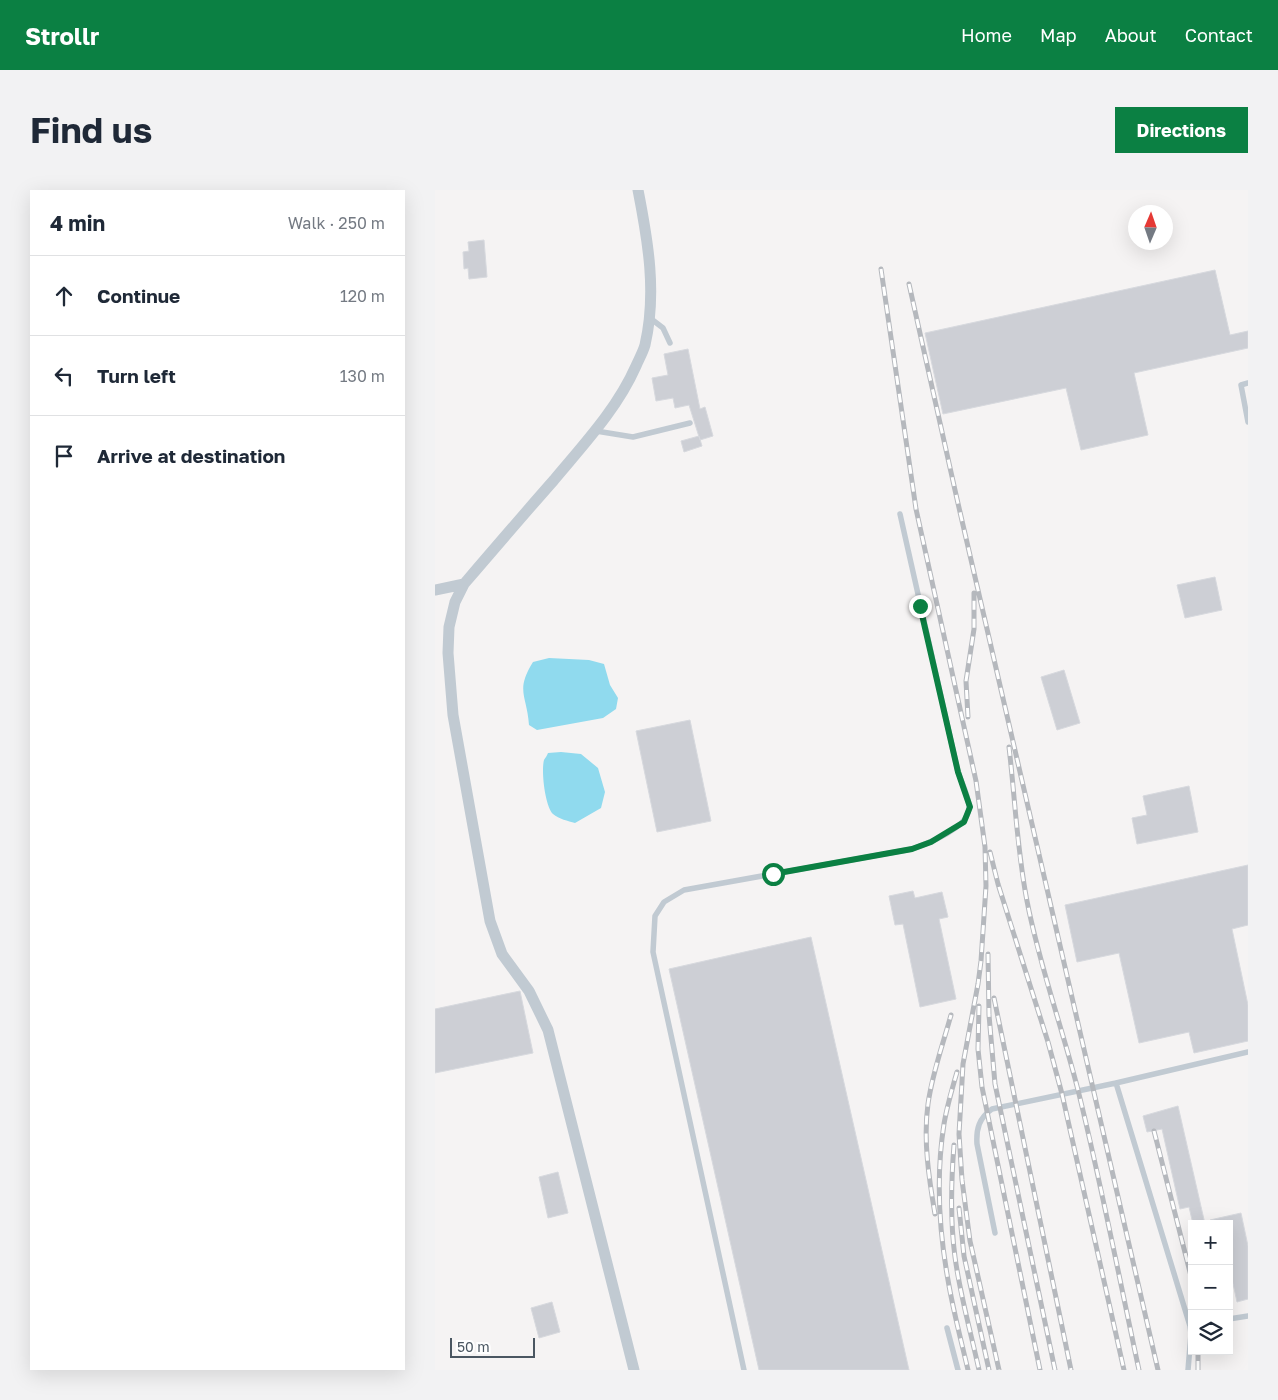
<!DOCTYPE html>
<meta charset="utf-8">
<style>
:root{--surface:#fff;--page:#f2f2f3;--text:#1f2937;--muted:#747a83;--line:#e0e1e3;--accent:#0b8043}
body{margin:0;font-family:"Golos Text",sans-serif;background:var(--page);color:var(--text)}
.controls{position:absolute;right:15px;bottom:15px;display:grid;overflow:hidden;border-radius:0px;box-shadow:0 5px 20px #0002}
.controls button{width:45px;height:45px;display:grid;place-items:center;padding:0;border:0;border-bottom:1px solid var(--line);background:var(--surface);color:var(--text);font:25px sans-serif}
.compass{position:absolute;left:693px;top:15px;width:45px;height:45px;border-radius:50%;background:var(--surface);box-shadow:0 5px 20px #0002;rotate:2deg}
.scale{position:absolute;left:15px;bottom:12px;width:85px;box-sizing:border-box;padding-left:5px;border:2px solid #4a5661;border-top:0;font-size:14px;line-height:18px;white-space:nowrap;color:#4a5661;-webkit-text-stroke:4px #fff;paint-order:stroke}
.stop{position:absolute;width:15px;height:15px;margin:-11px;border:4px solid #0b8043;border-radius:50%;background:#fff}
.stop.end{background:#0b8043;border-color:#fff;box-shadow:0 1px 5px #0008}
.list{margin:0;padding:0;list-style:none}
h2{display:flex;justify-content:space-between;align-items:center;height:65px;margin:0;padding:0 20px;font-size:21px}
h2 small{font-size:16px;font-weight:400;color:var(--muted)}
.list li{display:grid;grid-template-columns:32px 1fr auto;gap:15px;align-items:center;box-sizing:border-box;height:80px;padding:0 20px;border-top:1px solid var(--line)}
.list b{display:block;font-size:19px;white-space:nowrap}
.list em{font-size:16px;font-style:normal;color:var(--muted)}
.icon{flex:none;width:28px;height:28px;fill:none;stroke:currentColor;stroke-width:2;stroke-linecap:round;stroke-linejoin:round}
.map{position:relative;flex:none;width:813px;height:1180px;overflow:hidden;border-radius:0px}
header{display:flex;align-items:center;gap:30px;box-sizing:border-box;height:70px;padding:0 25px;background:var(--accent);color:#fff}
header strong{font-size:24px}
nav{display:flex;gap:28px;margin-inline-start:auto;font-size:18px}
.intro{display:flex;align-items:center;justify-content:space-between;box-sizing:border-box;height:120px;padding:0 30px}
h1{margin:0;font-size:35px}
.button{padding:12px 22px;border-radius:0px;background:var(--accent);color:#fff;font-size:18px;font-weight:700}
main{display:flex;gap:30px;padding:0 30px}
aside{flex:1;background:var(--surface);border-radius:0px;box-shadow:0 5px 20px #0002}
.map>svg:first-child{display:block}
.water{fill:#90daee}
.building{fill:#cdcfd5;stroke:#d7d9de}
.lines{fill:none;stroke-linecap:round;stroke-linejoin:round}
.service{stroke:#c1cad2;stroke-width:5.5}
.minor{stroke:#c1cad2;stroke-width:11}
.rail-casing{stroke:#b5b8bd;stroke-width:5}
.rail{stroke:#fff;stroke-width:3;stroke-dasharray:9;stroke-linecap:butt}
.route{stroke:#0b8043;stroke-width:6}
</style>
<header>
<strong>Strollr</strong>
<nav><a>Home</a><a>Map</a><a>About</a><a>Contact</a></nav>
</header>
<div class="intro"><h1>Find us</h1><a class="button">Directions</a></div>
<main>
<aside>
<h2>4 min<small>Walk · 250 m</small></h2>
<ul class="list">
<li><svg class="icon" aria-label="ahead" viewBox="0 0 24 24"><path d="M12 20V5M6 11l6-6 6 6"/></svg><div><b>Continue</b></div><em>120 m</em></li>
<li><svg class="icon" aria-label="left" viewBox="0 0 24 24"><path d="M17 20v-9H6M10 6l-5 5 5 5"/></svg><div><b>Turn left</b></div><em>130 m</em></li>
<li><svg class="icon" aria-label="arrive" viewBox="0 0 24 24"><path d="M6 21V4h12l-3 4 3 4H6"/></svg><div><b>Arrive at destination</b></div></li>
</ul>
</aside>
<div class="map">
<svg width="813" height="1180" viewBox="0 0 813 1180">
<rect width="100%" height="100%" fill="#f5f3f3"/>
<!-- water -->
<path class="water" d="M114 468 154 470 169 474 175 495 183 508 181 519 168 528 102 540 94 535C92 505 80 501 98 472Z
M126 562 146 564 163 578 170 602 166 618 140 633C133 631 124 629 118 624 110 616 106 581 109 570 110 568 112 566 113 563Z"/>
<!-- building -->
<path class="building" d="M49 50 52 87 34 89 33 78 29 79 28 62 34 61 33 52Z
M780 80 795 145 813 141V158L699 183 713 245 646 260 631 198 508 224 490 143Z
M253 159 265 219 270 217 278 246 265 250 254 215 240 218 238 208 221 211 217 188 233 185 229 164Z
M264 246 267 256 249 262 246 251Z
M780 387 787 420 750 428 742 395Z
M629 480 645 533 622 540 606 487Z
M255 530 276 631 222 642 201 541Z
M754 596 763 642 702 654 697 628 712 625 708 606Z
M813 675V735L797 739 813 815V851L759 863 754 842 704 853 684 763 642 772 630 715Z
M478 701 480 708 507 702 513 727 504 729 521 809 485 817 468 734 460 735 454 706Z
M376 747 474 1180H324L234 779Z
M85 801 98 863 0 883V819Z
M743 916 770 1034H758L754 1017 745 1019 727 939 712 942 708 926Z
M123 982 133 1023 113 1028 104 987Z
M806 1023 813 1056V1109L802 1112 797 1089H794V1034H775V1030Z
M117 1112 125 1142 104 1148 96 1118Z"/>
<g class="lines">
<!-- service -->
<path class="service" d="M215 128 228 138 235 153
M813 193 806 195 813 232
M161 241 198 247 255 233
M681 893 755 1136 756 1144 753 1180
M560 1043 542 954C541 939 544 928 557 919L681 893 813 862
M794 1129 813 1126
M512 1138 523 1180
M309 1180 218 762 220 726 229 712 249 700 477 659C494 653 536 637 534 616 534 607 526 591 523 582L465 324"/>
<!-- minor -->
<path class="minor" d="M0 400 29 394
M199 1180 113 840 94 801 67 764 55 731 18 525 13 463 14 437 20 412 29 394C59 359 89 324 119 290 149 254 182 219 201 176 204 169 208 162 210 155 222 103 213 51 203 0"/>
<defs>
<path id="rail" d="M446 79 481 319 541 591 550 657 551 696 546 771 543 794 528 874 524 944 527 990 535 1051 564 1180
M474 94 522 309 723 1180
M533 527 531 491 539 439V403
M574 557C580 608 582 660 592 711 604 774 627 837 643 900 666 993 684 1087 704 1180
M555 662 563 694 613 852 627 904 689 1180
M553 764 554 825 560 894 620 1180
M559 808 636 1180
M544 816 543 859 547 897 605 1180
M522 882C517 899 512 916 509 934 501 985 504 1040 513 1090 518 1120 526 1150 533 1180
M719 941 757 1090
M519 955C516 993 515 1030 520 1067 525 1105 536 1143 544 1180
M524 1018 529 1066 554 1180
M500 1024C494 989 488 950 493 914 497 884 508 854 516 825
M763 1180V1161"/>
</defs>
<!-- rail casing -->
<use href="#rail" class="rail-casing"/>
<!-- rail -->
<use href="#rail" class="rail"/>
</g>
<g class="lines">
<!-- route -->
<path class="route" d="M338 684 477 659 496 652 529 632 535 617 523 582 485 416"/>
</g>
</svg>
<div class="controls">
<button>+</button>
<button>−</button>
<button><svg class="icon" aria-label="layers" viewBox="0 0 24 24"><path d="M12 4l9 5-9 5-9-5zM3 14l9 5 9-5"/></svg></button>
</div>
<svg class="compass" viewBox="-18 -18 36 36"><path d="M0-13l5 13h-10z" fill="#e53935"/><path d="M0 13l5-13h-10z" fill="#747a83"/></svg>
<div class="scale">50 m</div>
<div class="stop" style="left:338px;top:684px"></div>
<div class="stop end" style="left:485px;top:416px"></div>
</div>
</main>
